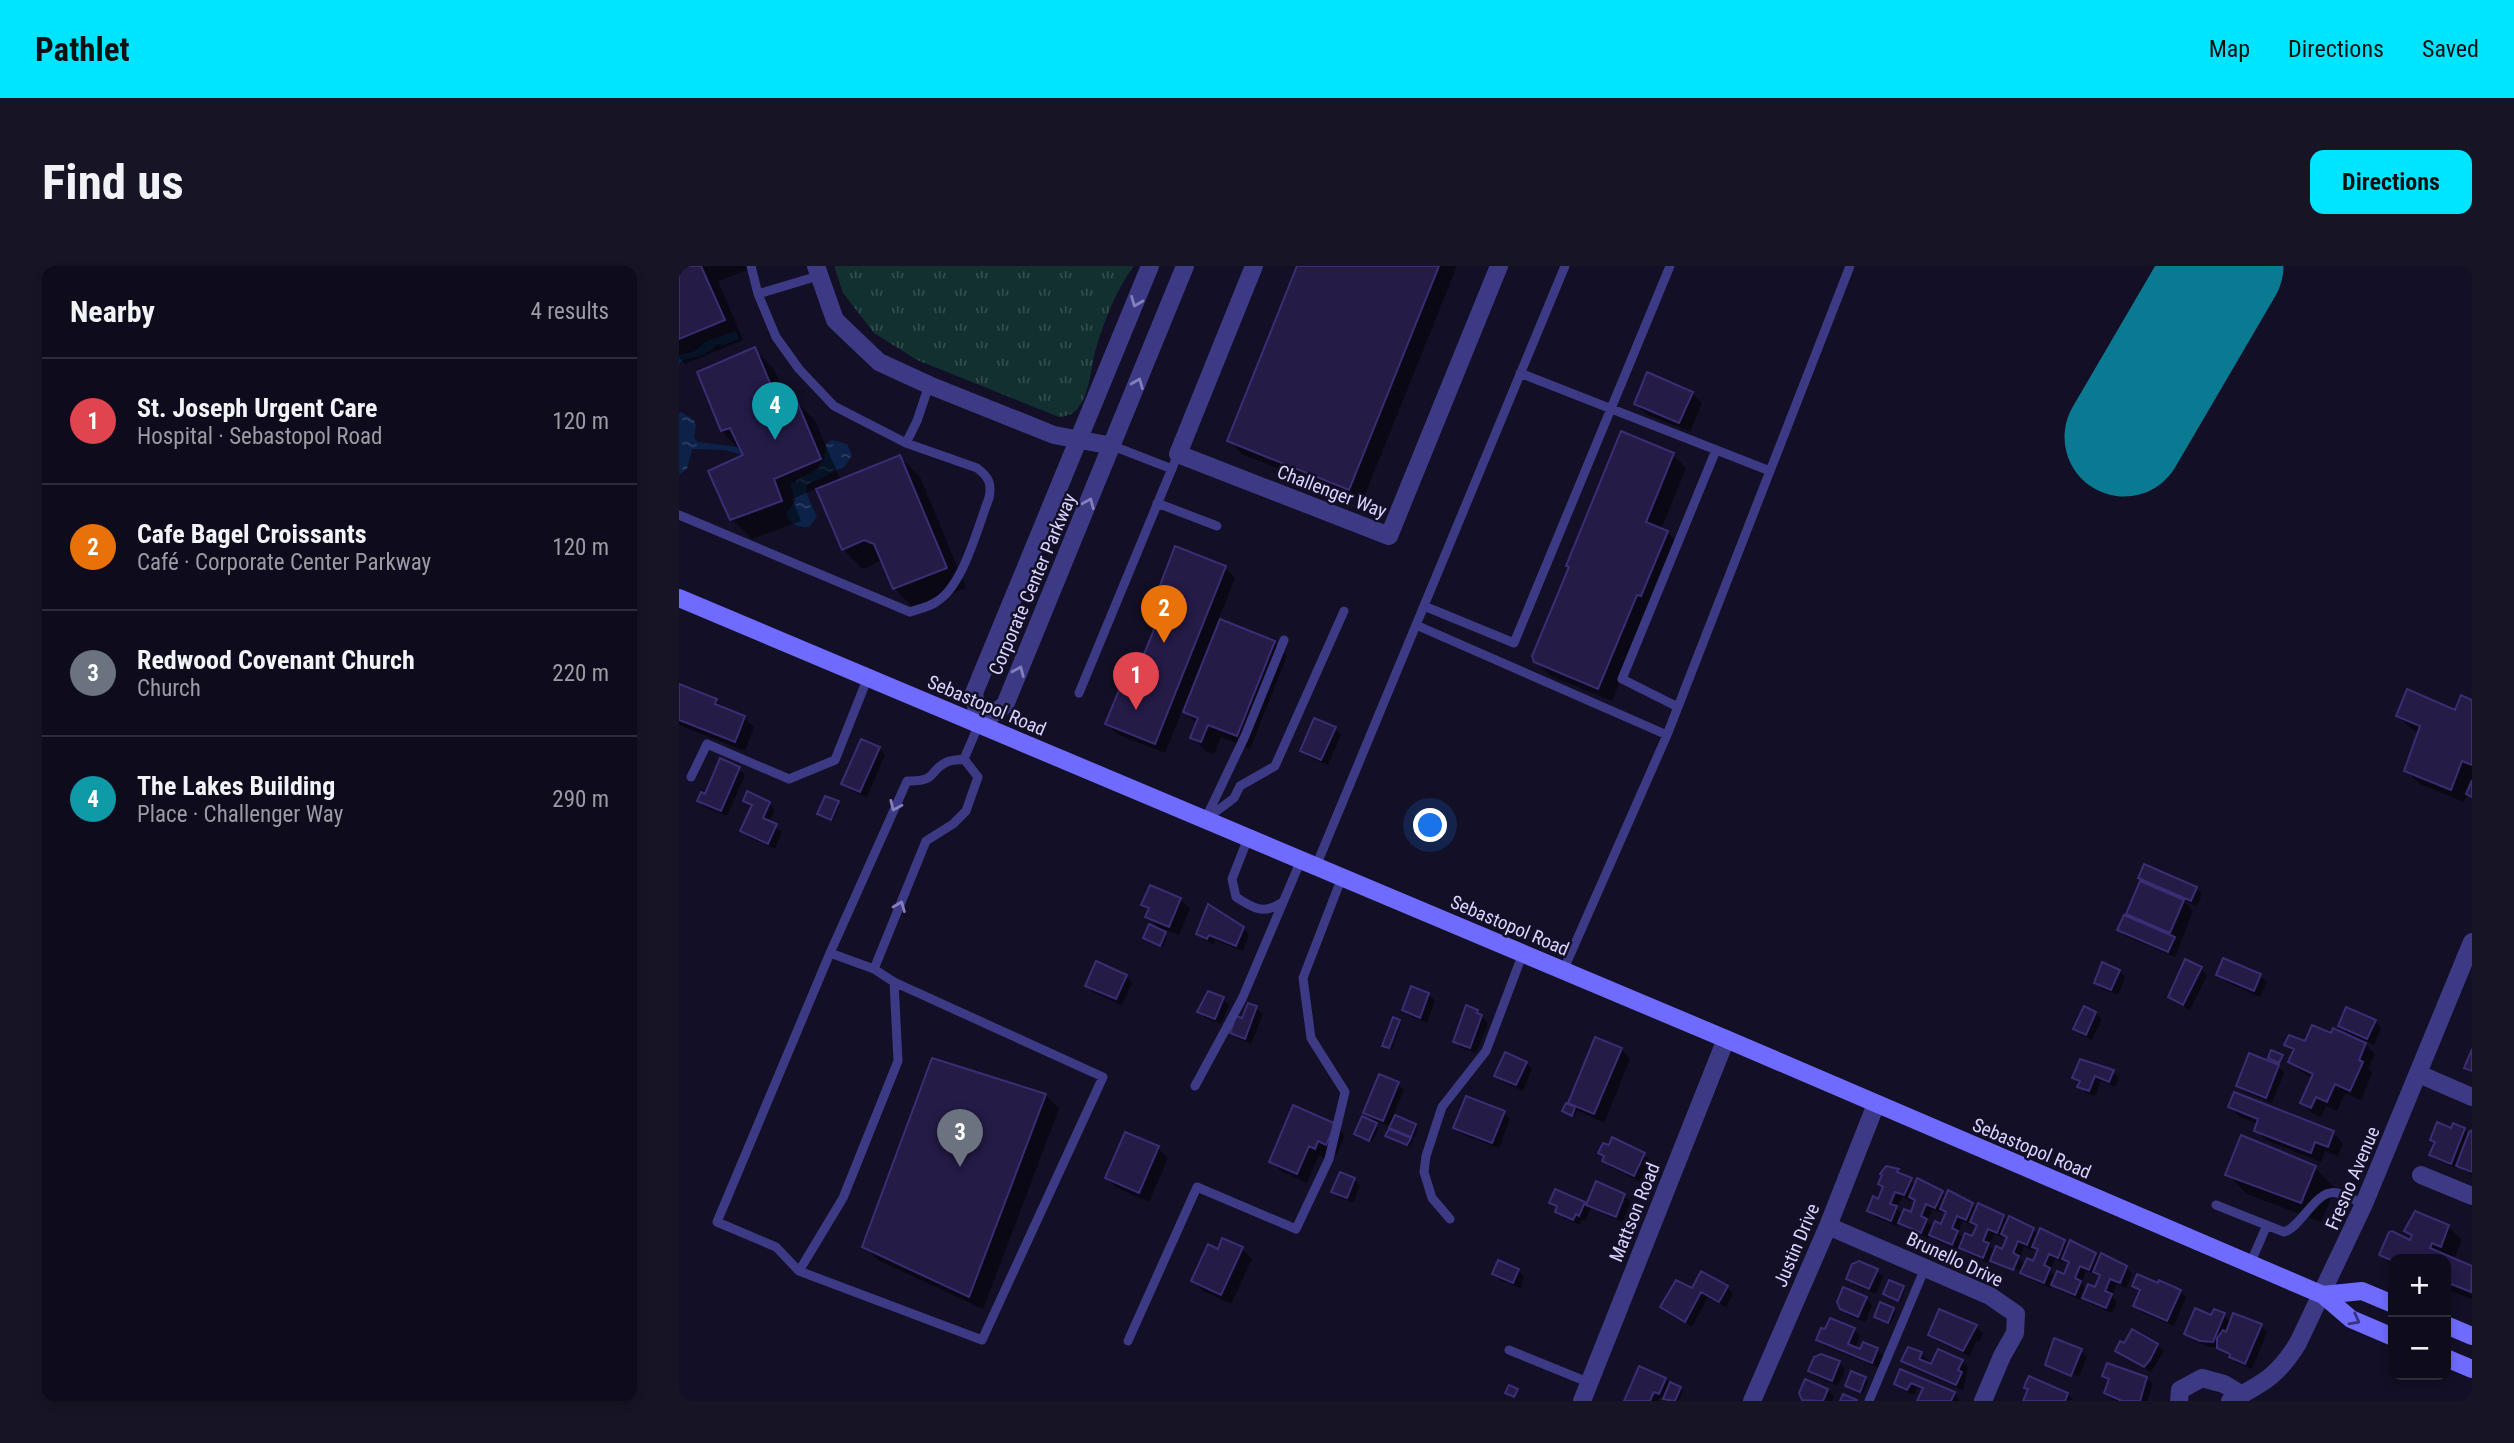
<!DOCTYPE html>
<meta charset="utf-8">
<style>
:root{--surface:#0e0b1c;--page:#171425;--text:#f1f3f6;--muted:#9b9ba3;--line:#2e2b3b;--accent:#00e5ff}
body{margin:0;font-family:"Roboto Condensed",sans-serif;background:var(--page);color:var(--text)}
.controls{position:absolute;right:21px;bottom:21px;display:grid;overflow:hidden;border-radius:14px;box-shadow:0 4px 10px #0003}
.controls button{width:63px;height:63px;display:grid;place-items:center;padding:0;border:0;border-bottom:2px solid var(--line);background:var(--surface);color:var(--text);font:35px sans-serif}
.you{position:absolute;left:752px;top:560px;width:24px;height:24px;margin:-18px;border:5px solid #fff;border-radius:50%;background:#1a73e8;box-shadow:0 0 0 10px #1a73e833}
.badge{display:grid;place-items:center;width:46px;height:46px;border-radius:50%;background:var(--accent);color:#fff;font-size:23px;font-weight:700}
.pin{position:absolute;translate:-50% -58px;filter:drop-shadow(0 2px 4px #0008)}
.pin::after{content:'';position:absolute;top:37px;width:24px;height:21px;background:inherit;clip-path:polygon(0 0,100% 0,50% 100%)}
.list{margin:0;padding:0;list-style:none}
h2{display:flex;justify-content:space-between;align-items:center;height:91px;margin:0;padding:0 28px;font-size:30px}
h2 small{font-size:23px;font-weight:400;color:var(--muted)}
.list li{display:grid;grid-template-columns:46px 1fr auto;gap:21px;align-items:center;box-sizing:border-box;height:126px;padding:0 28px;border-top:2px solid var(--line)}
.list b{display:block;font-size:26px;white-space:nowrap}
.list p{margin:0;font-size:23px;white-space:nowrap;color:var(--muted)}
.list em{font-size:23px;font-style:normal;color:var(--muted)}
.map{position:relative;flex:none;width:1793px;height:1135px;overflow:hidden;border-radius:14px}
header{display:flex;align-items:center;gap:42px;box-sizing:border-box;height:98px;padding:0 35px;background:var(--accent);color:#111}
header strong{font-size:33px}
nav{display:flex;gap:38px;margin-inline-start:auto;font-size:24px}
.intro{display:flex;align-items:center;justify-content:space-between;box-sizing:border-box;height:168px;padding:0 42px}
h1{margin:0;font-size:49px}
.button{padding:18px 32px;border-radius:14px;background:var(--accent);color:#111;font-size:24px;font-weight:700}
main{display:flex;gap:42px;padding:0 42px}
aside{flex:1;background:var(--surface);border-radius:14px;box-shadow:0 4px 10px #0003}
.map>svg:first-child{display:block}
.grass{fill:url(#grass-tufts)}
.water{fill:url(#water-ripples)}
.shadow{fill:#0007;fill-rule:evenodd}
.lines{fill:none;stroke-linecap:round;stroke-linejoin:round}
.runway{stroke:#0a7a92;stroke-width:119}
.building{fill:#241b47;stroke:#3b2d73;stroke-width:2}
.service{stroke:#3d3a85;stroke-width:9}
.minor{stroke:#3d3a85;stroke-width:18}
.tertiary{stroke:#3d3a85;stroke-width:18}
.secondary{stroke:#6f6bff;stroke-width:18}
.oneway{stroke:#837fbc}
.oneway2{stroke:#38347d}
.labels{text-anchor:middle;stroke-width:5;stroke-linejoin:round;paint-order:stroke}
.street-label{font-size:19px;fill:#d9d4ff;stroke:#130f26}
</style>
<header>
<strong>Pathlet</strong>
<nav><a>Map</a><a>Directions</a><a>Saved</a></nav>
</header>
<div class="intro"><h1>Find us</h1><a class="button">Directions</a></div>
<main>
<aside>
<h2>Nearby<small>4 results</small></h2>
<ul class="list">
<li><span class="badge" style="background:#e0444e">1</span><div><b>St. Joseph Urgent Care</b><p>Hospital · Sebastopol Road</p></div><em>120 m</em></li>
<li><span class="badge" style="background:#e8710a">2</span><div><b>Cafe Bagel Croissants</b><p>Café · Corporate Center Parkway</p></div><em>120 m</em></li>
<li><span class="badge" style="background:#6b7280">3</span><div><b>Redwood Covenant Church</b><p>Church</p></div><em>220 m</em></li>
<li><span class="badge" style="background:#0f9aa8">4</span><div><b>The Lakes Building</b><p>Place · Challenger Way</p></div><em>290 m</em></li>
</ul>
</aside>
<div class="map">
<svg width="1793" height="1135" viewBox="0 0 1793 1135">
<defs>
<pattern id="grass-tufts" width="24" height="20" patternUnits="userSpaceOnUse" patternTransform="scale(1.75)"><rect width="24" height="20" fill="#12302f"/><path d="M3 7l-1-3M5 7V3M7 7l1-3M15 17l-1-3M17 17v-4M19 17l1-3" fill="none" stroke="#344d4e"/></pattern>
<pattern id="water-ripples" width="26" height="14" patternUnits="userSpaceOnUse" patternTransform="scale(1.75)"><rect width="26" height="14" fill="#0c2248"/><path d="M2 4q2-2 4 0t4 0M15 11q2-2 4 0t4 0" fill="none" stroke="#2f4163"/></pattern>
</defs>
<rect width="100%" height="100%" fill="#130f26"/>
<!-- grass -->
<path class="grass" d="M155 0H455C438 22 426 53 418 79 411 100 413 123 399 142 395 148 388 150 380 151L238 94 195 67 164 27Z"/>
<!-- water -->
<path class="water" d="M57 65 60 73 45 79 39 78 26 88 2 95 0 99V89L16 85 28 75Z
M2 146 15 154 17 160 15 172 19 176 58 181 64 189 46 184 13 183 8 203 0 209V148Z
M153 174 168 178 173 189 165 201 128 219 127 226 138 251 130 261C120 262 110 258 107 248L116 235 111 218C133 204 145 208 147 178Z"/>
<!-- shadow -->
<path class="shadow" d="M0 0H70L71 3 39 15 64 74 6 98 0 92Z
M620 0H778L683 236 563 188 550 174Z
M75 83 95 103 111 139 117 135 136 155 162 215 221 191 241 211 287 322 235 342 215 322 203 294 184 303 164 283 139 222 113 233 122 255 73 273 53 253 66 190 43 165Z
M1013 127 1023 137 1011 166 967 148 957 138Z
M994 189 1007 202 982 264 988 266 1002 280 972 341 933 435 870 409 857 395Z
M546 302 556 312 486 487 438 468 428 458 456 416 487 338 479 329Z
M595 377 608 390 571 483 542 471 535 488 527 485 513 471 519 458 506 446Z
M0 420 37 434 47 444 65 452 75 461 66 485 0 459Z
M1793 435V532L1789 528 1785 536 1741 518 1727 505 1741 467 1733 463 1719 450 1777 446Z
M656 462 662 469 649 499 629 491 623 484Z
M200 482 206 489 188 531 171 524 164 518Z
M60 503 66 509 48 550 26 541 20 535Z
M66 534 90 538 96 544 90 557 103 566 96 583 69 571 63 564 73 542Z
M159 537 161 539 154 555 140 548Z
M1461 612 1517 622 1523 628 1518 640 1503 634 1514 645 1496 691 1446 670 1440 664 1458 656 1449 647 1463 615Z
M501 633 511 643 500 669 479 661 488 670 484 681 469 674 466 672 484 666 468 650 470 645 464 639Z
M564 662 570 669 564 685 536 674 535 678 525 674 519 668Z
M1545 694 1581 710 1588 716 1581 731 1545 715 1539 708Z
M1522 702 1528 709 1511 744 1497 737 1491 731Z
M1440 705 1446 711 1439 729 1423 723 1417 717Z
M447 710 453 717 443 739 414 726 408 720Z
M749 728 756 735 748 757 731 750 725 744Z
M544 733 550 739 542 758 526 752 520 746Z
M577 742 584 748 572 778 559 773 553 767Z
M798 745 809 757 797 787 782 782 776 775Z
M1416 747 1423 753 1413 774 1402 769 1396 763Z
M1696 755 1702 762 1695 779 1667 766 1661 760Z
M721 757 722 758 713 784 712 783Z
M1653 769 1681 776 1682 774 1696 788 1689 803 1693 807 1682 834 1666 827 1658 845 1647 840 1642 851 1633 847 1623 837 1634 812 1621 805 1611 795 1615 787 1607 779 1627 778Z
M942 783 951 793 925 857 898 844 895 851 888 848 885 845 888 839 897 843 891 837Z
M254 794 367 829 380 843 304 1043 199 994 185 980Z
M847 797 853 803 844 825 824 816 817 809Z
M1599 800 1605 807 1593 837 1566 826 1559 820Z
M1434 806 1440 812 1436 821 1422 815 1416 830 1407 827 1395 812Z
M719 818 725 824 714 850 739 862 731 881 711 873 709 870 720 869 712 861 693 853 686 846Z
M1552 841 1654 867 1664 877 1659 890 1646 885 1642 896 1587 874 1577 864 1579 858 1561 851Z
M825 847 831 853 820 882 783 868 776 862Z
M684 853 700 862 693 876 677 868Z
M656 859 666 869 658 888 649 884 646 892 640 889 628 917 602 905 592 895Z
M1785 864 1793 869V909L1780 900 1779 903 1759 895 1752 888 1757 877 1753 873Z
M447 868 479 882 489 892 470 936 438 922 428 912Z
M934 874 965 889 972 895 962 916 931 901 925 895Z
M1636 902 1656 922 1642 956 1568 928 1548 908Z
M1219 904 1237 919 1293 939 1299 944 1324 951 1329 956 1331 952 1354 964 1360 969 1385 976 1390 981 1447 1001 1453 1008 1447 1022 1438 1018 1433 1030 1438 1036 1433 1047 1412 1038 1404 1031 1402 1034 1381 1025 1373 1018 1372 1022 1350 1013 1343 1005 1318 996V999L1312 993 1310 997 1289 988 1281 980 1280 984 1258 975 1251 968 1249 972 1227 963 1220 956 1218 960 1196 951 1190 944 1200 935ZM1223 931 1232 935 1233 932 1237 936 1233 948 1224 949 1218 943ZM1254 943 1263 947 1264 944 1268 949 1263 960 1255 962 1248 955ZM1284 955 1294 959 1295 957 1299 961 1294 973 1286 974 1279 967ZM1315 968 1324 972 1325 969 1329 973 1324 985 1316 986 1310 980ZM1345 981 1355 984 1356 981 1360 986 1355 997 1347 999 1340 993ZM1376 993 1385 997 1387 994 1391 998 1386 1010 1378 1011 1371 1005ZM1407 1005 1416 1009 1417 1007 1422 1011 1417 1023 1409 1024 1402 1018Z
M675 914 681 920 674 937 661 932 655 925Z
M917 918 945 929 952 936 943 956 912 942 906 955 903 953 901 959 884 952 872 936 905 937 908 941Z
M1769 961 1783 974 1775 994 1793 1002V1033L1767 1023V993H1714V1001L1702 989 1731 976 1734 971 1727 965Z
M563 983 573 993 552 1038 524 1025 514 1015 540 985Z
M839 1004 845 1011 841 1022 821 1014 815 1008Z
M1198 1005 1204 1011 1197 1028 1175 1019 1169 1012Z
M1455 1020 1501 1025 1507 1031 1495 1060 1462 1046 1456 1039 1462 1026Z
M1048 1021 1054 1027 1047 1041 1029 1031 1013 1061 989 1047 983 1041 1014 1024Z
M1224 1021 1226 1024 1221 1036 1206 1028Z
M1187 1032 1193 1039 1186 1056 1169 1049 1162 1042Z
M1202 1038 1217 1046 1212 1058 1197 1050Z
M1261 1045 1297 1061 1304 1067 1300 1076 1297 1075 1291 1090 1257 1075 1251 1069Z
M1545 1049 1552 1056 1582 1060 1588 1066 1573 1103 1558 1097 1539 1081H1529L1514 1074 1507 1067 1533 1052Z
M1175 1063 1181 1070 1176 1083 1182 1086 1198 1084 1204 1090 1200 1102 1146 1080 1139 1074Z
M1478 1079 1485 1085 1472 1106 1444 1091 1438 1084Z
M1402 1085 1408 1091 1400 1111 1373 1100V1104L1368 1099Z
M1242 1088 1249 1094 1247 1098 1253 1101 1283 1095 1289 1101 1284 1124 1231 1101 1225 1095Z
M1160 1097 1166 1103 1159 1120 1138 1111 1131 1105Z
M1221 1105 1275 1128 1281 1135H1240L1245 1124 1238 1122 1235 1129 1223 1124 1217 1117Z
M1425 1109 1467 1112 1474 1118 1468 1135H1438L1433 1133 1427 1126 1431 1116Z
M986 1113 1004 1125 999 1135 981 1131 979 1135H947Z
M1186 1113 1189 1115 1184 1128 1168 1119Z
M1347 1121 1388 1128 1395 1134 1346 1135 1350 1124Z
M1148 1124 1155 1130 1153 1135 1124 1133Z"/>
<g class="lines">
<!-- runway -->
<path class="runway" d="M1445 171 1545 0"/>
</g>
<!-- building -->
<path class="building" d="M0 0H22L46 54 0 73Z
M618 0H760L670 224 548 175Z
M76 81 98 134 108 139 117 133 142 193 95 213 103 235 51 254 29 205 64 189 51 162 42 165 18 106Z
M968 106 1014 126 1000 157 955 138Z
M942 165 995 187 967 256 989 265 962 330 958 329 919 423 855 396 853 390 890 301 887 300Z
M221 189 268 302 214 323 195 278 185 274 163 284 137 223Z
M496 280 547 300 476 478 426 458 446 410 455 413 487 334 477 330Z
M541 353 596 375 558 470 529 459 522 476 511 472 519 452 504 446Z
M0 418 38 433 36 438 66 450 56 476 0 454Z
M1728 423 1776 444 1782 429 1793 434V499L1783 495 1772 524 1725 505 1741 460 1717 450Z
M635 452 657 461 642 494 621 485Z
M182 473 201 481 181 526 162 518Z
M41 492 61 501 42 545 18 535 22 526 26 528Z
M1793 514V531L1787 528Z
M68 525 91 536 84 552 98 558 89 578 61 565 73 539 64 535Z
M146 530 160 535 152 554 138 548Z
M1465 598 1518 621 1512 635 1459 612Z
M1461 615 1505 634 1491 667 1447 648Z
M471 619 502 632 490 661 466 651 470 642 462 639Z
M529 638 565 661 557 680 530 669 528 673 517 668Z
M1445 649 1496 671 1489 686 1438 664Z
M470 658 487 666 481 680 464 672Z
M1544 692 1582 708 1575 725 1537 709Z
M1506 693 1523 701 1504 739 1489 731Z
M417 695 448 709 437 733 406 720Z
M1423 696 1441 704 1432 724 1415 717Z
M732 720 750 727 741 752 723 744Z
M529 725 545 731 536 753 518 746Z
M569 737 578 740 566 773 551 767 557 750 563 752Z
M787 739 799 744 798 747 803 749 791 782 774 776Z
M1405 740 1417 746 1407 769 1394 763Z
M1667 741 1697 754 1688 773 1659 760Z
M714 751 721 754 710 782 703 780Z
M1633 759 1652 767 1654 762 1687 777 1680 794 1684 796 1671 825 1656 818 1648 836 1637 831 1632 842 1621 837 1634 808 1609 796 1615 783 1605 779 1610 769 1626 775Z
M916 771 943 782 915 848 889 837Z
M1793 783V805L1785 802Z
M1592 784 1604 789 1600 797 1589 792Z
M826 786 848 796 837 819 815 810Z
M1570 787 1600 799 1587 832 1557 820Z
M253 792 367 828 290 1031 183 981Z
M1401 793 1435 804 1430 816 1416 810 1410 825 1398 821 1401 815 1393 812Z
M700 808 720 816 704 855 684 847Z
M1555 826 1655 865 1649 881 1636 876 1632 887 1575 865 1579 853 1549 841Z
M787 830 826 845 813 877 774 862Z
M887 837 896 841 893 850 883 845Z
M614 839 657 858 647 879 639 875 636 883 630 880 618 908 590 896Z
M716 849 737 858 732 871 710 862Z
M683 850 698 857 690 875 675 868Z
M1758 856 1772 862 1774 857 1786 862 1772 898 1750 889 1756 876 1751 874Z
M710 863 732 872 728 879 706 870Z
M1793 864V906L1777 900 1790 866Z
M446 866 480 880 460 927 426 912Z
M1562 869 1637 900 1622 937 1546 909Z
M933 871 966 887 955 910 923 895 925 890 919 887 924 877 930 879Z
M1207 900 1220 903 1218 906 1233 912 1225 929 1216 926 1211 938 1218 940 1212 955 1188 945 1194 930 1199 933 1204 921 1199 918 1203 909 1201 908Z
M661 906 676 912 668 932 652 926Z
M1238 912 1264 925 1256 942 1247 938 1242 950 1248 953 1242 967 1219 957 1225 943 1232 946 1236 934 1230 931Z
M917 915 946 928 937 951 907 939Z
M876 923 906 936 900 950 897 948 894 954 876 946 878 940 870 937Z
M1269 924 1294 937 1287 954 1278 950 1273 962 1279 965 1273 979 1250 969 1256 955 1262 958 1267 946 1261 943Z
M1299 937 1325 949 1318 967 1309 963 1304 975 1310 977 1304 992 1280 982 1286 967 1293 970 1298 959 1291 956Z
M1736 945 1770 959 1762 981 1753 977 1751 982 1793 1000 1792 1026 1767 1016V993L1714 995 1700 989 1710 966 1713 965 1731 974 1733 969 1725 965Z
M1330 950 1355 962 1348 979 1339 975 1334 987 1340 990 1334 1004 1311 995 1317 980 1323 983 1328 971 1322 968Z
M1361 962 1386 974 1379 992 1370 988 1365 999 1371 1002 1365 1017 1341 1007 1348 992 1354 995 1359 983 1353 981Z
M543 972 564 981 542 1029 512 1015 529 978 539 983Z
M1391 974 1417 987 1410 1004 1401 1000 1396 1012 1402 1015 1396 1029 1372 1019 1378 1005 1385 1008 1390 996 1383 993Z
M1422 987 1448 1000 1441 1017 1431 1013 1426 1025 1433 1028 1427 1042 1403 1032 1409 1018 1416 1021 1421 1009 1414 1006Z
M819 994 840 1003 834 1017 813 1008Z
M1180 995 1199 1003 1190 1023 1167 1013 1173 998Z
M1022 1005 1049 1020 1040 1036 1022 1026 1006 1056 981 1041 997 1014 1013 1022Z
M1458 1008 1479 1017 1480 1014 1502 1024 1488 1055 1454 1040 1461 1024 1453 1020Z
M1210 1014 1225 1020 1219 1035 1204 1028Z
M1164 1021 1188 1031 1179 1051 1161 1043 1158 1036Z
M1201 1036 1215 1042 1209 1057 1195 1051Z
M1516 1042 1532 1049 1535 1043 1546 1047 1534 1076 1521 1075 1505 1068Z
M1260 1043 1298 1059 1284 1085 1249 1069Z
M1554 1047 1583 1058 1566 1098 1550 1091 1551 1088 1538 1082V1072L1544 1064 1547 1066Z
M1151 1052 1176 1062 1169 1078 1181 1083 1184 1076 1199 1082 1193 1097 1137 1074 1142 1062 1146 1063Z
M1453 1063 1479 1078 1471 1094 1465 1101 1436 1085 1441 1075 1445 1077Z
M1375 1072 1403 1083 1392 1110 1366 1099Z
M1229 1081 1243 1086 1240 1093 1252 1098 1259 1083 1284 1094 1279 1104 1283 1106 1277 1119 1222 1095Z
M1142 1088 1161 1095 1153 1115 1129 1105 1135 1091Z
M1428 1097 1468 1111 1461 1135H1443L1425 1127 1430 1113 1423 1110Z
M960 1100 987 1112 980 1128 975 1126 971 1135H945Z
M1221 1103 1276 1126 1272 1135H1238L1244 1122 1232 1117 1228 1124 1215 1118Z
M1172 1105 1187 1111 1181 1126 1166 1120Z
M1350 1110 1389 1127 1386 1135H1344L1349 1123 1345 1122 1347 1116Z
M1126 1113 1149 1123 1144 1135 1123 1134 1120 1127Z
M991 1116 1002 1121 996 1135 984 1133Z
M830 1119 839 1123 835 1131 826 1127Z
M1164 1128 1178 1134 1177 1135H1161Z"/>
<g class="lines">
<!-- service -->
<path class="service" d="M72 0 79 28 97 71 120 103 155 140 227 177
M79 28 139 10
M841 107 1091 205
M434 180 493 203
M478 237 538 260
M0 249 231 346C239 343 250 341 257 336 284 321 299 260 310 232 313 218 310 211 298 202L227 177 238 155 250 119
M745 340 835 377 991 0
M737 359 988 469 884 705
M400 427 499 188
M999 441 943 413 1037 184
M988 469 1171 0
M285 493 300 458
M12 511 28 478 110 513 156 494 189 411
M527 552 566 470 605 374
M526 554 555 532 561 520 596 500 665 345
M569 572 553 613 557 631C574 642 584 649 602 637
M637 600 886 0
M151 687 195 703 215 716 424 811 303 1074 120 1005 97 981 38 956 151 687 228 515C260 516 249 504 268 496 273 494 280 494 285 493
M195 703 247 575 274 558 287 545 299 511 285 493
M516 820 563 733 622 594
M1537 939 1605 966C1623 961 1637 922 1658 927 1667 929 1677 935 1685 938
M771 953 753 932 745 906 747 890 763 841 807 785 844 687
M1571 998 1588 959
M120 1005 164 932 219 795 215 716
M449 1075 518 921 617 963 650 893 666 826 632 772 624 712 663 611
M830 1084 911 1117
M1190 1135 1246 1002"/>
<!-- minor -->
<path class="minor" d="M137 0 156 54 200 96 250 119 375 169 434 180
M575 0 499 188 710 270 820 0
M1740 808 1793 831
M1742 909 1793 930
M1149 960 1311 1030 1337 1048 1336 1067 1323 1090 1304 1135
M903 1135 1047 773
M1073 1135 1149 960 1197 838
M1500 1135 1501 1124 1523 1112 1545 1118 1563 1129
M1551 1135C1584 1117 1599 1110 1619 1077L1685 938 1793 676"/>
<!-- tertiary -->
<path class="tertiary" d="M471 0 295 427 300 458 326 439 506 0"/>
<!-- secondary -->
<path class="secondary" d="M0 332 1047 773 1644 1029 1672 1053 1714 1071
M1644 1029 1683 1025 1714 1038
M1767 1059 1793 1070
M1767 1092 1793 1103"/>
</g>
<!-- one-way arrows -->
<defs><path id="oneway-chevron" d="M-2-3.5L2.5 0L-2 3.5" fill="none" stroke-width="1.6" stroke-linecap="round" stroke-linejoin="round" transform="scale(1.75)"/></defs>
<g class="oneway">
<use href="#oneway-chevron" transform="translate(457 36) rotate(112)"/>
<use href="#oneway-chevron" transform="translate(459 117) rotate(-68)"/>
<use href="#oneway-chevron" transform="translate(410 237) rotate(-67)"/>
<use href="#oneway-chevron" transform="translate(340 405) rotate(-67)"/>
<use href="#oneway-chevron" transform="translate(216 540) rotate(114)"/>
<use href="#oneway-chevron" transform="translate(221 640) rotate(-68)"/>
</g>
<use class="oneway2" href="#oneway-chevron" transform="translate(1676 1054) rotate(28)"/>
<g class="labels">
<!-- street labels -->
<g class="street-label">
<text transform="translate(653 225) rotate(21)" y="7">Challenger Way</text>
<text transform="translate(353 318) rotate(-67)" y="7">Corporate Center Parkway</text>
<text transform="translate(308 439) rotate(23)" y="7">Sebastopol Road</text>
<text transform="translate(831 659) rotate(23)" y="7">Sebastopol Road</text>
<text transform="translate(1353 882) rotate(23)" y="7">Sebastopol Road</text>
<text transform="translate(1673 912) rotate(-67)" y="7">Fresno Avenue</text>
<text transform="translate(955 946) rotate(-68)" y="7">Mattson Road</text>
<text transform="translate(1117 979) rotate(-67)" y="7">Justin Drive</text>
<text transform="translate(1276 993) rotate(25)" y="7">Brunello Drive</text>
</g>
</g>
</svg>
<div class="controls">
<button>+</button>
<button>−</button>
</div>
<div class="you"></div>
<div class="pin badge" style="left:457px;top:444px;background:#e0444e">1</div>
<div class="pin badge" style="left:485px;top:377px;background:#e8710a">2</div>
<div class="pin badge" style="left:281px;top:901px;background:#6b7280">3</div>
<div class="pin badge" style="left:96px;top:174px;background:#0f9aa8">4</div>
</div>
</main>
